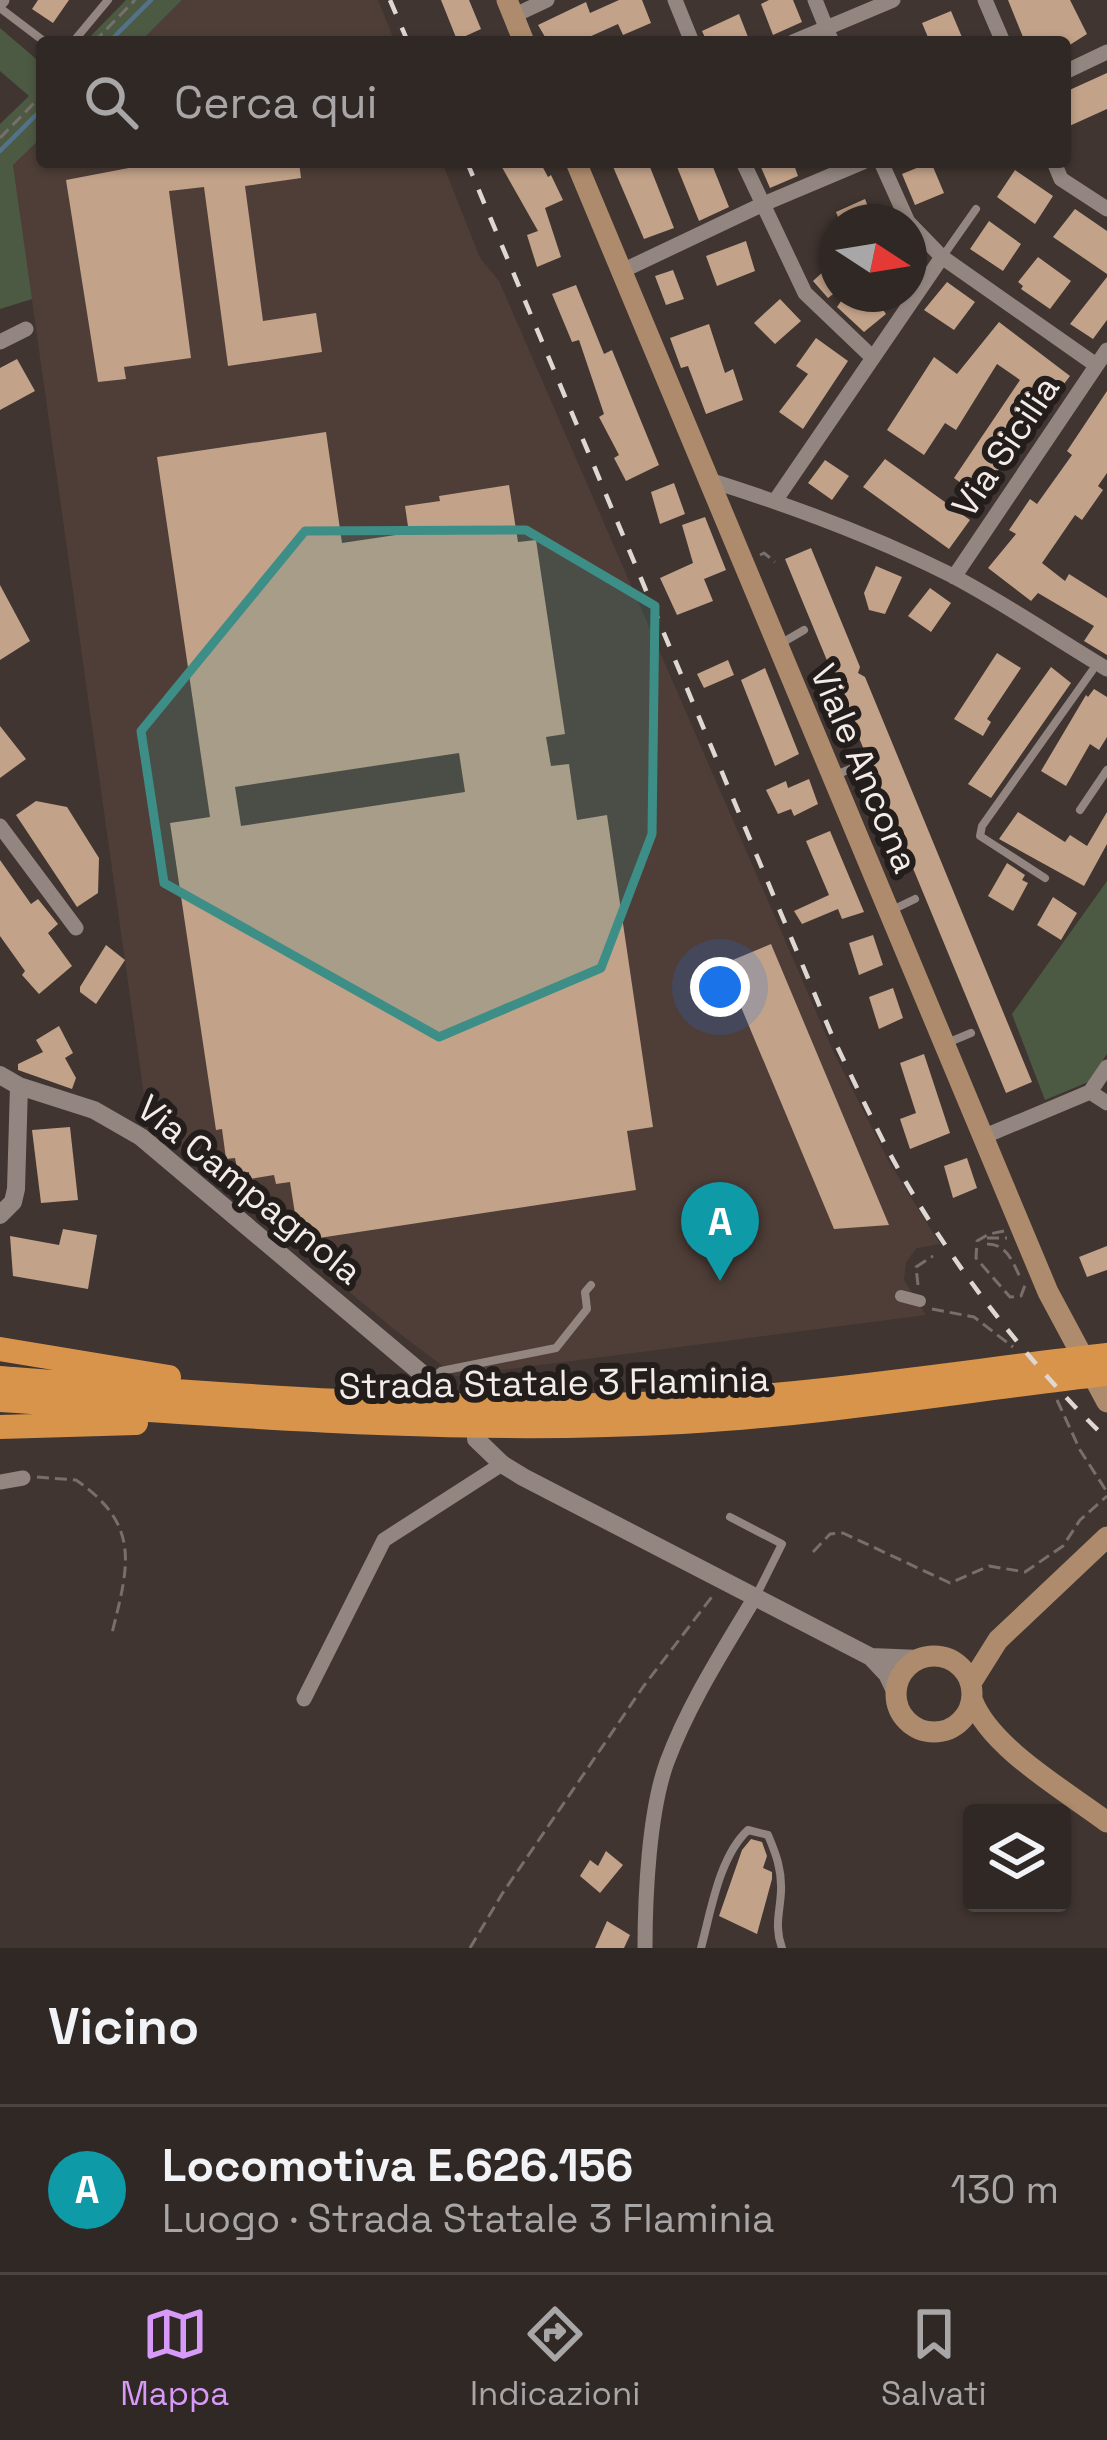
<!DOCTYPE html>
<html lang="it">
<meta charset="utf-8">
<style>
:root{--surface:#302825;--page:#3c3432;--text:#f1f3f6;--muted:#a8a6a7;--line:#4b4442;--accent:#d89af8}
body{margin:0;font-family:"Space Grotesk",sans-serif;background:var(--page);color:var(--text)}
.controls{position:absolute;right:36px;bottom:36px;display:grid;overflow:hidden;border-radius:12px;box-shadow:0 3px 9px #0004}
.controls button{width:108px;height:108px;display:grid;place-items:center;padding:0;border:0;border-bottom:3px solid var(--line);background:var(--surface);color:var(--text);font:60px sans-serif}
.compass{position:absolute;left:819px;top:204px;width:108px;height:108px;border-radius:50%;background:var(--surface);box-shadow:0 3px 9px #0004;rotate:102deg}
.you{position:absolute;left:720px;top:987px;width:42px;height:42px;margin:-30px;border:9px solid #fff;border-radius:50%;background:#1a73e8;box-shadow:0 0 0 18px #1a73e833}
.badge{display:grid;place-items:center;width:78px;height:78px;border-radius:50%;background:var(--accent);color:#fff;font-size:39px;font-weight:700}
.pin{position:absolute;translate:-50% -99px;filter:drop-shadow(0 3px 6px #0008)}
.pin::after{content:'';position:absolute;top:63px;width:42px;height:36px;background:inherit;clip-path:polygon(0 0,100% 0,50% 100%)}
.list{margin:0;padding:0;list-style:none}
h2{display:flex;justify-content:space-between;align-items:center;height:156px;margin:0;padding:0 48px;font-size:51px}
h2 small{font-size:39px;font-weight:400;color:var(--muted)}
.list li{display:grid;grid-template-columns:78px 1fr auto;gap:36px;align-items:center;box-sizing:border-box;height:168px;padding:0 48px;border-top:3px solid var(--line)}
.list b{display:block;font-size:45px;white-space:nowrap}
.list p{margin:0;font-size:39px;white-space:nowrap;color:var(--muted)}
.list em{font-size:39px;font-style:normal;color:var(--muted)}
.icon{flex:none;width:66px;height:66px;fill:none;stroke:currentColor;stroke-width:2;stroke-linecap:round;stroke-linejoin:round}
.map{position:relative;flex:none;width:1107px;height:1948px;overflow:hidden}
.search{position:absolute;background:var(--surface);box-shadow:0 3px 9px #0004;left:36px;right:36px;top:36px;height:132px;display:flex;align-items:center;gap:30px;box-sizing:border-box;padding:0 42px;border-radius:12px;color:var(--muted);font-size:45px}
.sheet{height:324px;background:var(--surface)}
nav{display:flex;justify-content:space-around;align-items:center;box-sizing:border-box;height:168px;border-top:3px solid var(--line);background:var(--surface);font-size:33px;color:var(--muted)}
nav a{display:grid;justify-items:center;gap:6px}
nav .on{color:var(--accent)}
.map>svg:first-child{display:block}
.built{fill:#4f3e38}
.green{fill:#4d5a43}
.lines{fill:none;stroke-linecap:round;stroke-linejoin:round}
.stream{stroke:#527389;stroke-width:4.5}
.building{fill:#c2a289;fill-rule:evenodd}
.path{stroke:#786e6a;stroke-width:3;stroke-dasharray:12 6;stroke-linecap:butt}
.service{stroke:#938681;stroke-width:8}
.pedestrian{stroke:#938681;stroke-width:12}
.minor{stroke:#938681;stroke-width:15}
.tertiary{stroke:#938681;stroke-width:18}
.secondary{stroke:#ad8b6c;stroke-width:21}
.trunk{stroke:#d8944a;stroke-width:24}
.rail{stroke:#ded7d4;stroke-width:4.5;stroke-dasharray:15 15;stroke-linecap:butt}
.marked{fill:#3d8e87;fill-opacity:0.2;stroke:#3d8e87;stroke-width:9;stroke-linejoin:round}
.labels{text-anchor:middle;stroke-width:12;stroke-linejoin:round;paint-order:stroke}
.street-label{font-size:36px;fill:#f3ece9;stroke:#231d1c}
</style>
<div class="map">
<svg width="1107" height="1948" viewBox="0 0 1107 1948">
<rect width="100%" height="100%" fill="#403531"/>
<!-- built -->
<path class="built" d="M182 0H378L395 42H140Z
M42 137V162H442L480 258 499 281 833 1051 889 1162 940 1244 917 1248 906 1262 904 1280 926 1315 456 1376 395 1330 148 1124 13 165Z"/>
<!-- green -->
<path class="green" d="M126 0H182L140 42H85Z
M0 28 42 64V137L13 165 32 299 0 309V124L29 96 0 71Z
M1107 881V1054L1088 1082 1045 1100 1012 1014Z"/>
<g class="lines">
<!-- stream -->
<path class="stream" d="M109 42 151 0
M0 151 42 109"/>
</g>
<!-- building -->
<path class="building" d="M38 0H69L53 23 32 9Z
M441 0H469L481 29 457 40Z
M619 0H642L651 23 623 35 618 24 578 42H548L538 25 586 2 590 13Z
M769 0H793L802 22 773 35 761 4Z
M1008 0H1070L1087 34 1065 48V42H1025Z
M951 11 964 42H930L922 23Z
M739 14 750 42H707L702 31Z
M1107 73V109L1065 128V92Z
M160 162H299L301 178 245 186 263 321 316 313 322 352 228 366 204 187 169 191 191 358 124 367 126 379 98 382 66 180Z
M499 162H540L548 177 551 175 563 200 545 208 561 257 537 267 527 235 538 231Z
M611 162H648L674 228 644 239Z
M675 162H711L729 207 699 221Z
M767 162H793L798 176 770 188 760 165Z
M931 162 944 193 915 205 902 174Z
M1015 170 1053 196 1035 224 997 197Z
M865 199 874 222H840L836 212Z
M1075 209 1107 231V274L1053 237Z
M989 221 1021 244 1003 271 970 249Z
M746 241 755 271 717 286 706 256Z
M1038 257 1071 281 1050 309 1021 289 1023 286 1018 282Z
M837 259V291L828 298 813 281Z
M673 270 684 299 666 305 655 276Z
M1107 277V320L1093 339 1070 324Z
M947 282 975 302 954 330 924 310Z
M576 285 604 354 612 350 659 465 626 481 614 458 619 455 599 417 604 414 579 340 572 342 552 294Z
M846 294H872L886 314 864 332 837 307Z
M780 299 801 321 775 344 754 323Z
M999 322 1070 376 979 496 954 478 1020 380 997 364 956 430 945 423 924 455 887 430 934 357 957 374Z
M709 324 725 373 733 369 743 400 706 414 688 366 681 368 670 338Z
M816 338 848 361 803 429 779 412 808 374 796 366Z
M17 359 35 391 0 410V368Z
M1107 391V473L1098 486 1103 490 1082 520 1075 515 1042 563 1065 581 1069 574 1107 598V655L1084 641 1094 626 1038 593 1031 601 988 568 1016 534 1009 530 1030 499 1037 504 1072 455 1067 451Z
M326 432 342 543 409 533 405 506 440 501 439 496 509 485 518 542 536 540 565 734 546 737 551 766 569 764 577 820 607 815 653 1127 627 1131 636 1190 319 1238 296 1220 290 1182 276 1184 274 1175 250 1179 249 1172 238 1173 235 1158 226 1159 222 1129 216 1130 170 823 210 817 157 457ZM459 753 465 792 241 826 235 787Z
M885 459 970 520 949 549 863 487Z
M825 460 849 476 832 500 808 483Z
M674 483 685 514 660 524 651 492Z
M705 517 726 570 704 579 713 601 677 615 660 578 693 563 682 525Z
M811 548 860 667 858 673 865 677 1032 1082 1006 1093 785 559Z
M876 566 902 577 885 614 869 610 864 593Z
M0 585 30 641 0 660Z
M930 588 951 603 931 632 908 616Z
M997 653 1021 668 987 719 991 722 983 736 954 719Z
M728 660 734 675 704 688 697 674Z
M1051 667 1071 683 991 798 968 784Z
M765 668 799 754 775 766 741 680Z
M1094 689 1107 697V737L1099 750 1090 744 1066 786 1041 771 1086 695 1088 697Z
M0 726 26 759 0 778Z
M809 779 818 804 794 816 791 809 778 814 766 790 786 781 788 788Z
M36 801 67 807 99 858 98 893 77 907 16 815Z
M1018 812 1065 842 1070 835 1087 846 1107 812V844L1084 886 999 839Z
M830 831 864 912 842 919 838 909 802 924 794 911 829 895 806 841Z
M0 860 31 904 38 899 58 924 48 933 72 966 39 994 22 975 25 971 0 936Z
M1007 863 1025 875 1022 880 1028 883 1013 911 988 896Z
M1053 897 1077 913 1061 940 1037 925Z
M873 935 883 965 859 975 849 943Z
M771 944 889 1225 834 1229 723 964Z
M106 945 125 960 96 1004 80 992V987Z
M893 988 903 1018 879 1029 869 997Z
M59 1026 73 1053 65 1058 76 1078 72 1089 18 1070V1064L43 1052 36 1040Z
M924 1054 950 1133 910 1149 900 1119 916 1113 900 1063Z
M70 1127 78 1200 41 1203 32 1130Z
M967 1158 977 1188 953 1198 944 1166Z
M63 1229 97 1235 88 1289 13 1276 10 1236 59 1245Z
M1107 1246V1270L1087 1277 1079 1257Z
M751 1839 762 1842 767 1856 763 1868 772 1872V1879L757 1934 719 1916 742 1850Z
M606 1851 623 1865 600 1893 580 1876 590 1860 598 1866Z
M607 1921 630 1935 624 1948H595Z"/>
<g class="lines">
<!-- path -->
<path class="path" d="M94 42 135 0
M0 138 42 95
M760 555 764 553 775 562
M1004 1231 989 1234 977 1241 976 1258 1010 1297 1021 1296 1025 1285
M987 1238H1007
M987 1244C1007 1244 1012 1261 1020 1277
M918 1285 916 1267 933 1256
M932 1309 974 1317 1013 1347
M1057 1400 1080 1450 1107 1492
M37 1477 76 1480C141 1525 129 1565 112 1633
M813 1552 830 1534 843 1533 950 1583 989 1566 1025 1572 1063 1546 1080 1520 1107 1496
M470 1948 502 1894 643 1687 714 1594"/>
<!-- service -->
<path class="service" d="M0 8 45 42
M73 42 108 0
M943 256 976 209
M780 644 804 630
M833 776 860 765
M1080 810 1107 770
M1045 878 980 836 982 826 1092 671
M890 911 915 899
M947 1043 971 1033
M431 1379 441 1371 556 1348 587 1309 585 1292 591 1285
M730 1517 782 1544 756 1596
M701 1948C711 1911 719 1857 748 1830L768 1835C776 1854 782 1870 781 1891 780 1913 774 1926 782 1948"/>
<!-- pedestrian -->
<path class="pedestrian" d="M901 1296 920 1301"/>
<!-- minor -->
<path class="minor" d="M675 0 692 42
M815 0 832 42
M985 0 1003 42
M0 2 2 0
M513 16 547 0
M793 42 893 0
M1065 72 1107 52
M743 162 805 293 873 358
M881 162 908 222
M1054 162 1061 179 1107 209
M909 223 942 257 1096 365
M622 271 761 205 863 162
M0 342 26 329
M709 480C792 506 871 535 949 574 1003 602 1055 638 1107 669
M775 501 942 257
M954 577 1107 350
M0 826 76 928
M1090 1092 1107 1067
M985 1136 1090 1092 1107 1103
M0 1482 23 1478
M304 1699 384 1540 502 1464
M645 1948C645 1896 649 1811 667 1762 689 1703 723 1651 755 1597"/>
<!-- tertiary -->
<path class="tertiary" d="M0 1075 19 1086 94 1110 141 1137 439 1388
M0 1215 13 1202 16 1189 19 1086
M476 1439 502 1464 523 1477 871 1657 887 1674 896 1693
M871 1657 920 1659"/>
<!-- secondary -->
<path class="secondary" d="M507 0 524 42
M576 162 1048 1292 1107 1402
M896 1694a38 38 0 1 1 76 0a38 38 0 1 1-76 0Z
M971 1683 998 1640 1107 1537
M972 1699C989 1747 1066 1791 1107 1822"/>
<!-- trunk -->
<path class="trunk" d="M0 1349 169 1377
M0 1378C220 1395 442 1413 664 1403 812 1396 960 1372 1107 1355
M0 1400C227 1415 454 1435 682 1422 824 1414 966 1390 1107 1374
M0 1427 136 1423"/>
<!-- rail -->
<path class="rail" d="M390 0 408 42
M467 162 833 1038C852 1077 870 1116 890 1154 946 1257 1023 1358 1107 1439"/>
</g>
<!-- marked area -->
<path class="marked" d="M526 530 655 606 652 834 601 968 439 1037 164 883 141 731 305 531Z"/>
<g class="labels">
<!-- street labels -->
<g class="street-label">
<text transform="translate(1005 446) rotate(-56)" y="13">Via Sicilia</text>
<text transform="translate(865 768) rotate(67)" y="13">Viale Ancona</text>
<text transform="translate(250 1189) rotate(39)" y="13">Via Campagnola</text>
<text transform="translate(554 1382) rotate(-1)" y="13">Strada Statale 3 Flaminia</text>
</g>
</g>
</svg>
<div class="controls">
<button><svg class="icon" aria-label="layers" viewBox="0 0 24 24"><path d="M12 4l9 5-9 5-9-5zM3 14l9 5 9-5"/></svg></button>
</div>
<svg class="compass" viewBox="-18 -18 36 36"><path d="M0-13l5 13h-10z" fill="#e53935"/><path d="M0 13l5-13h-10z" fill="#a8a6a7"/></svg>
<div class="you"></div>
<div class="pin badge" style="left:720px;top:1281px;background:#0f9aa8">A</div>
<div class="search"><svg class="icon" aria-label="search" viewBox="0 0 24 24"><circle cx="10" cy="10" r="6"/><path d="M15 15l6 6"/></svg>Cerca qui</div>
</div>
<section class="sheet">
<h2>Vicino<small></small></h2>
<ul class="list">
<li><span class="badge" style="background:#0f9aa8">A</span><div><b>Locomotiva E.626.156</b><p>Luogo · Strada Statale 3 Flaminia</p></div><em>130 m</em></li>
</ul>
</section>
<nav>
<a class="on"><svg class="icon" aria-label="map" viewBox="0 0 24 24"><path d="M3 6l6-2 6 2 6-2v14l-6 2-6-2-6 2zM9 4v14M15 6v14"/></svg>Mappa</a>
<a><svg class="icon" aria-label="directions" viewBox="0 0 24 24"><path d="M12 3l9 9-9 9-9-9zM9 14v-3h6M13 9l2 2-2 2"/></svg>Indicazioni</a>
<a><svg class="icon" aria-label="saved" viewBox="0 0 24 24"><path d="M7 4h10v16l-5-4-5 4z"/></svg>Salvati</a>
</nav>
